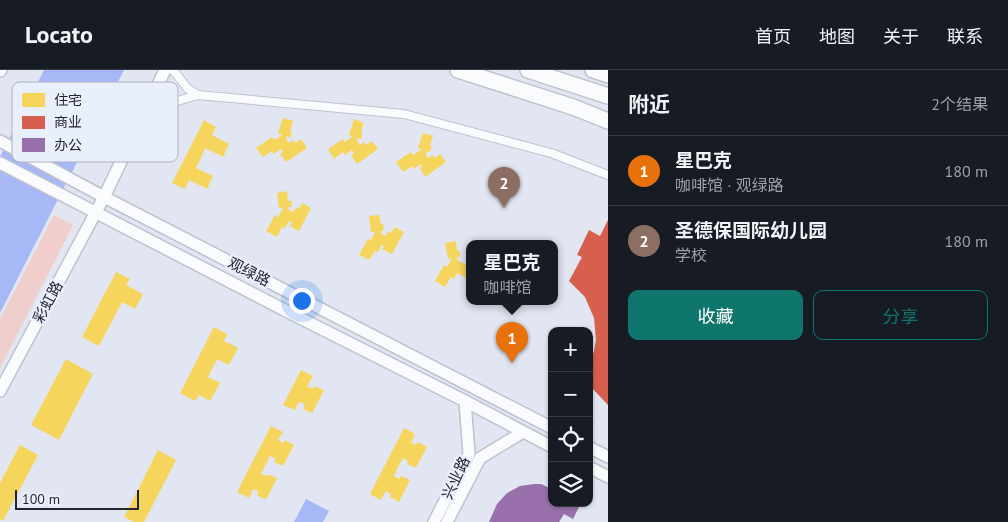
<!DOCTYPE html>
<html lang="zh">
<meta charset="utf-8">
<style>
:root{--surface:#171b24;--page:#242831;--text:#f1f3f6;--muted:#9ea1a6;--line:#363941;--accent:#0f766e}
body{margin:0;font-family:"PT Sans","Noto Sans SC",sans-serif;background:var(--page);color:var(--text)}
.controls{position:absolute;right:15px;bottom:15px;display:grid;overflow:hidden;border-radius:10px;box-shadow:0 1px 4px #0004}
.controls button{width:45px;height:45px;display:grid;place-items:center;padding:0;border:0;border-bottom:1px solid var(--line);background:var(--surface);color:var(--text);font:25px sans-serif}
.scale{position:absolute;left:15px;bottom:12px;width:124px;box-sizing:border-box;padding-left:5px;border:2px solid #23252e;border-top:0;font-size:14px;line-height:18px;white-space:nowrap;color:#23252e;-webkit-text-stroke:4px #eaeffd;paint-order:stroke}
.you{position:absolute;left:301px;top:230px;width:18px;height:18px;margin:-12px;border:4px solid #fff;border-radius:50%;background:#1a73e8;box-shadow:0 0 0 8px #1a73e833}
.badge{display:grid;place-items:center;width:32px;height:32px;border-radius:50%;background:var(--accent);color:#fff;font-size:16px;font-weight:700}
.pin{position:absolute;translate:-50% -41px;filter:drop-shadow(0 1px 2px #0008)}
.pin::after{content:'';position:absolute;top:26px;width:18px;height:15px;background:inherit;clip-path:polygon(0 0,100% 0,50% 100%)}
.popup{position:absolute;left:466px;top:170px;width:92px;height:65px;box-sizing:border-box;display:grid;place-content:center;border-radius:10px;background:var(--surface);filter:drop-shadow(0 1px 4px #0005);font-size:16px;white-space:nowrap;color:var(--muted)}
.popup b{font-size:19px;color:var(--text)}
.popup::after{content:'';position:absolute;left:50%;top:100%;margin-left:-10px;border:10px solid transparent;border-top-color:var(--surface)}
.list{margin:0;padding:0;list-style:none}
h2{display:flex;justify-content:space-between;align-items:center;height:65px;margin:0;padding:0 20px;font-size:21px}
h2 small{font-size:16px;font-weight:400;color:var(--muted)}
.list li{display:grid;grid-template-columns:32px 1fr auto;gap:15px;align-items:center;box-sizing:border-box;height:70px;padding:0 20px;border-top:1px solid var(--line)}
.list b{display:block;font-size:19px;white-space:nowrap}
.list p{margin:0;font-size:16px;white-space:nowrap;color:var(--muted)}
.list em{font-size:16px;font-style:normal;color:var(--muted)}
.actions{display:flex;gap:10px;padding:15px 20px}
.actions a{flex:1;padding:11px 0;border:1px solid var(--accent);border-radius:10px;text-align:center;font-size:18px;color:var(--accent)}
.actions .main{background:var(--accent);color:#fff}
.icon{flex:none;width:28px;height:28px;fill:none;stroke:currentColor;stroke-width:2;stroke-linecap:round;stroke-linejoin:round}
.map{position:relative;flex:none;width:608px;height:452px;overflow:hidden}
header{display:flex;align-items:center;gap:30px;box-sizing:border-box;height:70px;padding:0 25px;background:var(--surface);border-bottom:1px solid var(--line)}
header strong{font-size:24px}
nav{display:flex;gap:28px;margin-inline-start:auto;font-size:18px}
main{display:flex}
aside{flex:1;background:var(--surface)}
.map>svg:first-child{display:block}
.green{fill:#f0cecc}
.water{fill:#a7b8f6}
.homes{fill:#f6d55c}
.shops{fill:#d6604d}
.offices{fill:#9970ab}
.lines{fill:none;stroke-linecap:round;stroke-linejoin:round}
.street-casing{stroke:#bec2cc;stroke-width:10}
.secondary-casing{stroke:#bec2cc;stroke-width:14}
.highway-casing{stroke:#bec2cc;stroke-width:18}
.street{stroke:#fafbfd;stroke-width:8}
.secondary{stroke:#fafbfd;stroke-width:11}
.highway{stroke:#fafbfd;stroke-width:15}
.labels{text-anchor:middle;stroke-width:5;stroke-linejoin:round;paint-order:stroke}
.street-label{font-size:15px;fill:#23252e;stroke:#eaeffd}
.key{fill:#eaeffd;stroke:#aeb2bf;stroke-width:1}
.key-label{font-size:14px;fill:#23252e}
</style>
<header>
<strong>Locato</strong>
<nav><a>首页</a><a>地图</a><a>关于</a><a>联系</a></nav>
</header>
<main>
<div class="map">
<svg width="608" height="452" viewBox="0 0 608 452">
<rect width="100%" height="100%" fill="#e1e6f2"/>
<!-- green -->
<path class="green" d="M54 145 73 155 0 298V249Z"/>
<!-- water -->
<path class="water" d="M44 0H124L0 243V87Z
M306 429 329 441 323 452H294Z"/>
<!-- homes -->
<path class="homes" d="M283 48 293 51 290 61 292 62 290 68 287 66 286 69 289 73 293 70 295 73 301 69 307 78 286 92 280 84 283 82 281 79 274 84 272 81 263 87 256 78 272 67 274 70 282 65 278 63Z
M354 49 364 53 361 62 363 63 361 69 358 68 357 70 360 75 364 72 366 75 372 71 378 79 357 94 351 85 354 83 352 80 345 85 343 82 334 89 328 79 343 69 345 72 353 66 349 65Z
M204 50 216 57 212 65 229 74 223 87 205 78 201 88 196 98 213 106 207 119 189 110 185 119 172 113Z
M423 63 433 66 430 75 432 76 430 82 427 81 426 84 428 88 433 85 435 88 440 84 446 92 425 107 420 98 422 96 421 94 414 99 412 96 403 102 396 92 411 82 413 85 422 79 418 78Z
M287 121 288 131 291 130 292 137H288L289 140 293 142 296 138 299 139 302 133 311 138 299 161 290 156 292 153 289 151 285 158 282 157 277 167 266 161 275 145 278 147 283 138H279L277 123Z
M379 145 381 154H383L384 160 381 161V164L386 166 388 161 391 163 395 157 404 162 392 184 382 179 384 176 381 175 378 182 375 181 369 190 359 185 368 169 371 170 375 162H371L369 146Z
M456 171 457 181H460V187H457V190L465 194 466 191 470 193V210L457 203 454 209 451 207 445 217 435 211 444 195 447 197 452 188 448 189 445 173Z
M116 202 130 209 126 215 143 224 135 239 122 232 99 276 82 267Z
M214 257 227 264 224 271 238 278 229 295 217 289 208 307 220 313 210 331 199 325 195 331 180 323Z
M66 289 93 304 59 370 31 355Z
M301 300 313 306 307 316 313 319 314 316 324 320 312 343 303 339 305 334 299 332 295 340 283 335Z
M271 356 283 362 278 370 284 373 285 370 294 375 283 396 274 392 276 389 270 386 261 404 267 406 268 404 277 408 266 430 257 425 259 422 253 419 249 428 237 422Z
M404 358 415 364 411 373 416 375 418 372 427 377 416 398 407 394 408 391 403 388 398 397 394 406 399 409 401 406 410 410 399 432 390 427 391 424 386 421 381 430 370 424Z
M20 375 38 385 3 451 0 449V413Z
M158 380 176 390 144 452H134L124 447Z"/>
<!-- shops -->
<path class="shops" d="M608 150V335L589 315V291L590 292 594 281 596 270 594 248 585 227 569 211 582 187 577 185 589 160 600 166Z"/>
<!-- offices -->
<path class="offices" d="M534 414H541L552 419V433H581L573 449 564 444 559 452H489L497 434 507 423 520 416Z"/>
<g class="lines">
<defs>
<path id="street" d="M173 0 188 19 198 25
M146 40 198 25 404 44 551 83 608 105"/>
<path id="secondary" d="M0 1 1 0
M0 71 104 127 552 358
M0 93 298 247 465 331 552 377
M0 321 104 127 165 0
M589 377 608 387
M589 397 608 407
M434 452 469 384 465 331
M447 452 480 388 523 362"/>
<path id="highway" d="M458 0 573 37 608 51
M528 0 608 26
M593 0 608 5"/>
</defs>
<!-- street casing -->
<use href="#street" class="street-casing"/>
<!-- secondary casing -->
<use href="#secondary" class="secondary-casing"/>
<!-- highway casing -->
<use href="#highway" class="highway-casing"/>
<!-- street -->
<use href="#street" class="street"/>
<!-- secondary -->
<use href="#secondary" class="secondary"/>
<!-- highway -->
<use href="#highway" class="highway"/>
</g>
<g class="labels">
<!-- street labels -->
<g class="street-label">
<text transform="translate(249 202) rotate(27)" y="5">观绿路</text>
<text transform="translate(48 232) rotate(-62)" y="5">彩虹路</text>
<text transform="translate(456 408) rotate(-65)" y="5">兴业路</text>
</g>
</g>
<!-- legend -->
<rect x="12" y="12" width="166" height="80" rx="8" class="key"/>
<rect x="22" y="23" width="23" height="14" fill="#f6d55c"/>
<rect x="22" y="46" width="23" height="13" fill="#d6604d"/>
<rect x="22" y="68" width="23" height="14" fill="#9970ab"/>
<g class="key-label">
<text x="54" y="35">住宅</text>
<text x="54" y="57">商业</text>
<text x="54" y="80">办公</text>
</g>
</svg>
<div class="controls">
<button>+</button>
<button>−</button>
<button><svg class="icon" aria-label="locate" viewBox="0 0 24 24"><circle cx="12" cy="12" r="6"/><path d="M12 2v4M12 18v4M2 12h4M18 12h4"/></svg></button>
<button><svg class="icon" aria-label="layers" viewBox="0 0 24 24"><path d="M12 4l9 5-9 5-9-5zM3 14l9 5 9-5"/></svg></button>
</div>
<div class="scale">100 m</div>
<div class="you"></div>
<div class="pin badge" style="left:512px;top:293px;background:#e8710a">1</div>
<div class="popup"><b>星巴克</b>咖啡馆</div>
<div class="pin badge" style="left:504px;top:138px;background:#8d6e63">2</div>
</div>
<aside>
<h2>附近<small>2个结果</small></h2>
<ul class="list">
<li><span class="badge" style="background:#e8710a">1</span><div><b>星巴克</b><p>咖啡馆 · 观绿路</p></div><em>180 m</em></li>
<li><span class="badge" style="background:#8d6e63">2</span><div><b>圣德保国际幼儿园</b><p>学校</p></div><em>180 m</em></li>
</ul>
<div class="actions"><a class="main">收藏</a><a>分享</a></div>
</aside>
</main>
